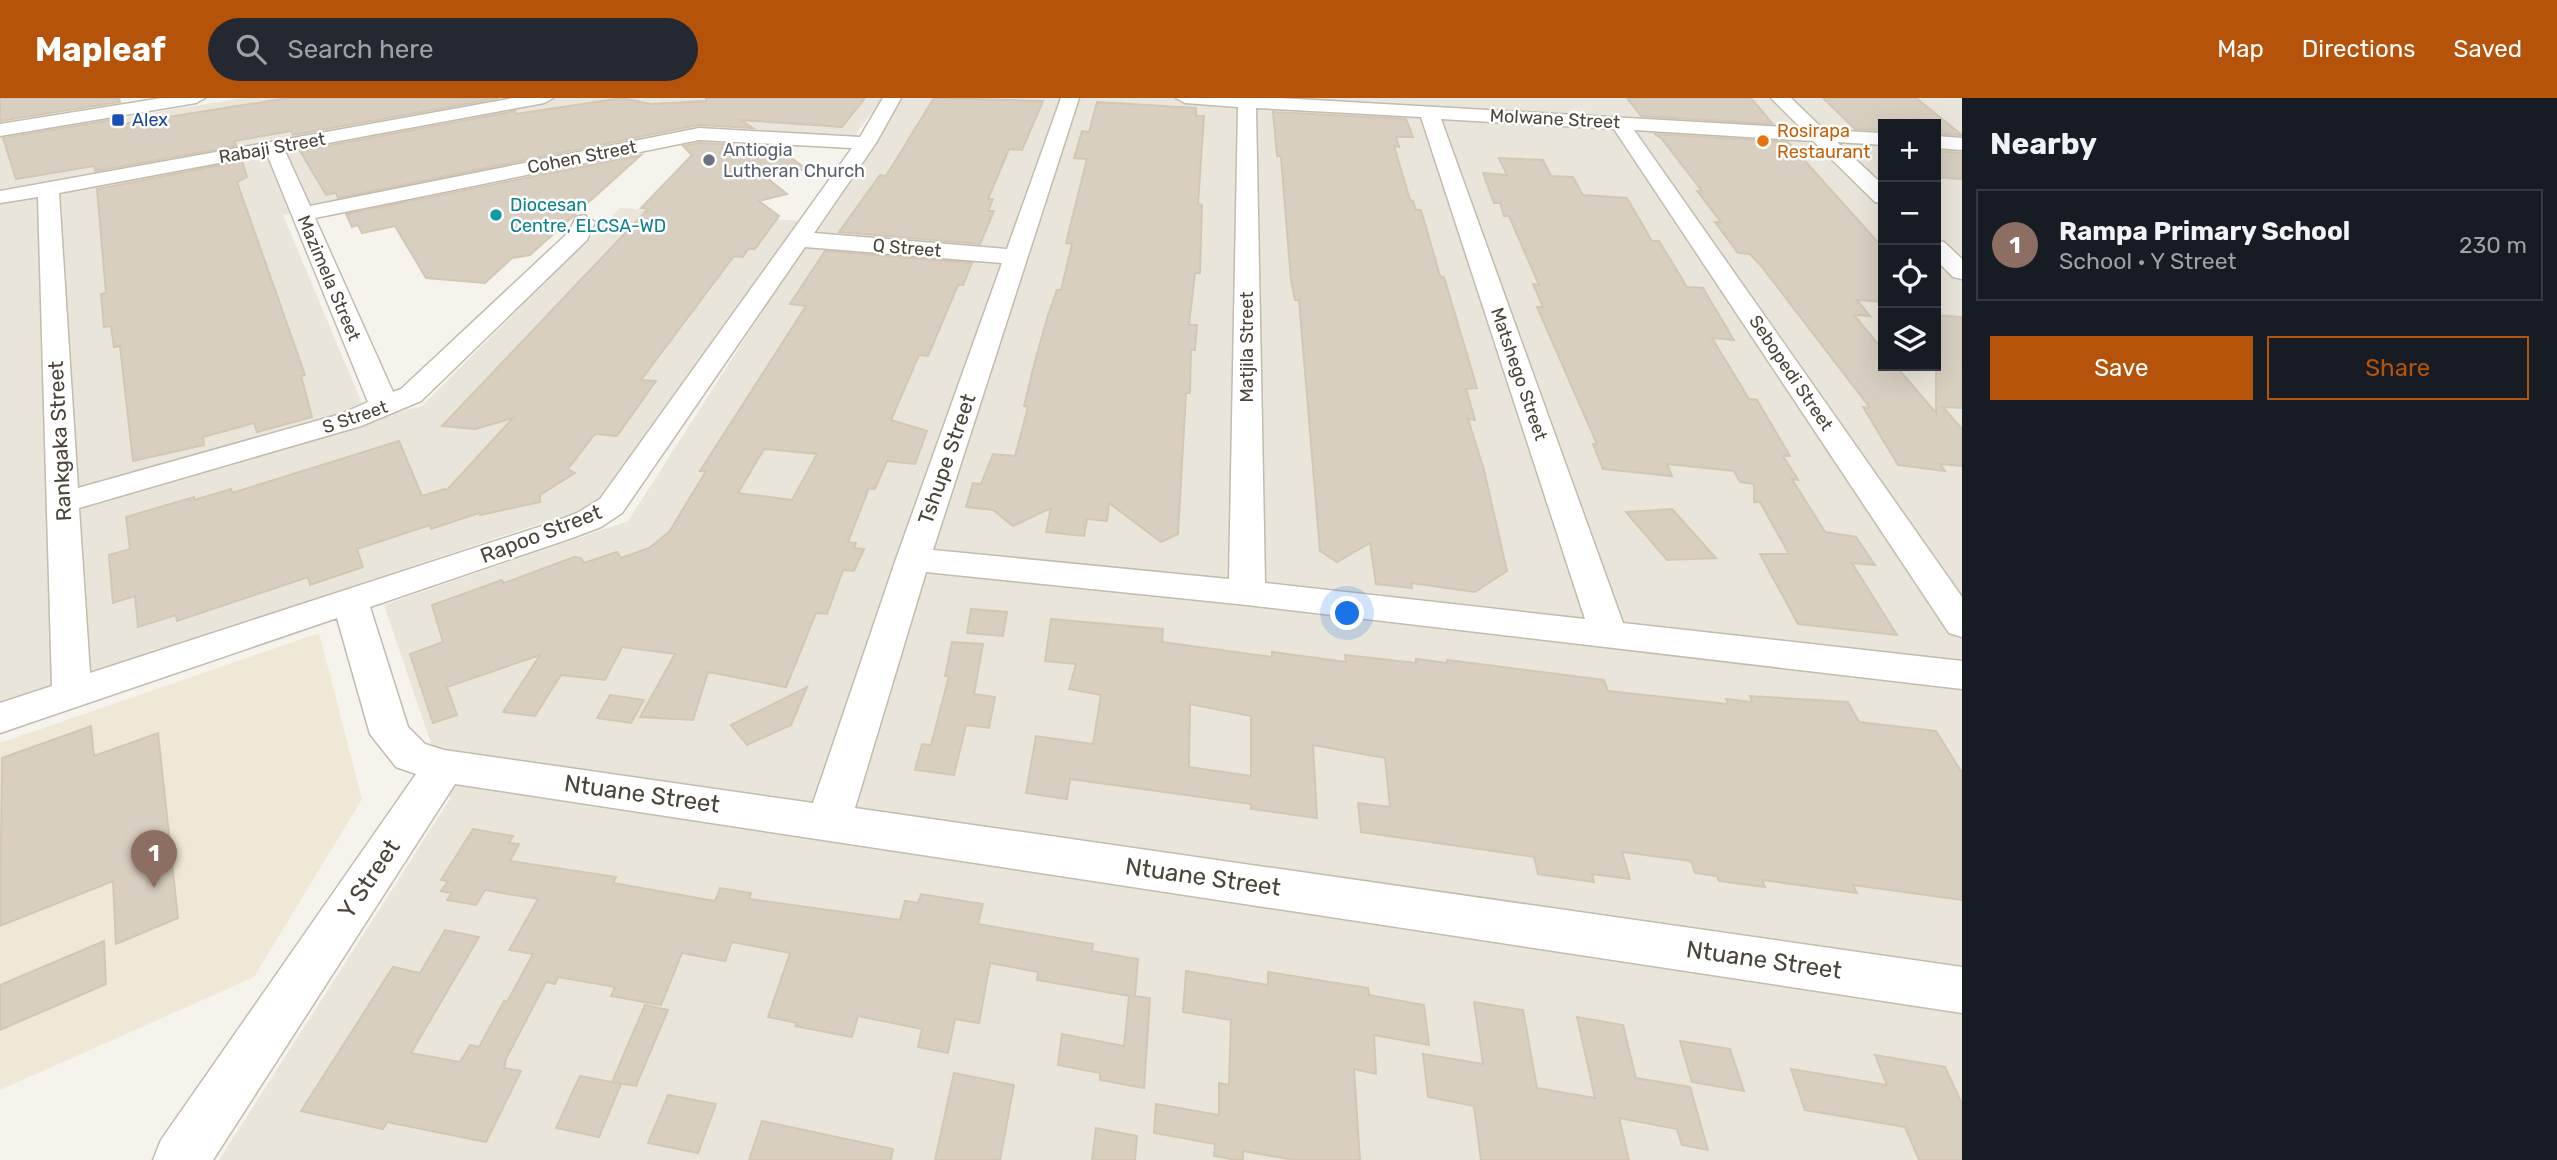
<!DOCTYPE html>
<meta charset="utf-8">
<style>
:root{--surface:#171b24;--page:#242831;--text:#f1f3f6;--muted:#9ea1a6;--line:#363941;--accent:#b45309}
body{margin:0;font-family:Rubik,sans-serif;background:var(--page);color:var(--text)}
.controls{position:absolute;right:21px;top:21px;display:grid;overflow:hidden;border-radius:0px;box-shadow:0 7px 28px #0002}
.controls button{width:63px;height:63px;display:grid;place-items:center;padding:0;border:0;border-bottom:2px solid var(--line);background:var(--surface);color:var(--text);font:35px sans-serif}
.you{position:absolute;left:1348px;top:516px;width:24px;height:24px;margin:-18px;border:5px solid #fff;border-radius:50%;background:#1a73e8;box-shadow:0 0 0 10px #1a73e833}
.badge{display:grid;place-items:center;width:46px;height:46px;border-radius:50%;background:var(--accent);color:#fff;font-size:23px;font-weight:700}
.pin{position:absolute;translate:-50% -58px;filter:drop-shadow(0 2px 4px #0008)}
.pin::after{content:'';position:absolute;top:37px;width:24px;height:21px;background:inherit;clip-path:polygon(0 0,100% 0,50% 100%)}
.list{margin:0;padding:0;list-style:none}
h2{display:flex;justify-content:space-between;align-items:center;height:91px;margin:0;padding:0 28px;font-size:30px}
h2 small{font-size:23px;font-weight:400;color:var(--muted)}
.list li{display:grid;grid-template-columns:46px 1fr auto;gap:21px;align-items:center;box-sizing:border-box;height:112px;margin:0 14px 14px;padding:0 14px;border:2px solid var(--line);border-radius:0px}
.list b{display:block;font-size:26px;white-space:nowrap}
.list p{margin:0;font-size:23px;white-space:nowrap;color:var(--muted)}
.list em{font-size:23px;font-style:normal;color:var(--muted)}
.actions{display:flex;gap:14px;padding:21px 28px}
.actions a{flex:1;padding:16px 0;border:2px solid var(--accent);border-radius:0px;text-align:center;font-size:24px;color:var(--accent)}
.actions .main{background:var(--accent);color:#fff}
.icon{flex:none;width:38px;height:38px;fill:none;stroke:currentColor;stroke-width:2;stroke-linecap:round;stroke-linejoin:round}
.map{position:relative;flex:none;width:1962px;height:1062px;overflow:hidden}
header{display:flex;align-items:center;gap:42px;box-sizing:border-box;height:98px;padding:0 35px;background:var(--accent);color:#fff}
header strong{font-size:33px}
nav{display:flex;gap:38px;margin-inline-start:auto;font-size:24px}
.search{width:490px;height:63px;background:var(--page);display:flex;align-items:center;gap:18px;box-sizing:border-box;padding:0 24px;border-radius:38px;color:var(--muted);font-size:26px}
main{display:flex}
aside{flex:1;background:var(--surface)}
.map>svg:first-child{display:block}
.residential{fill:#eae5da;fill-rule:evenodd}
.education{fill:#efe8d6}
.building{fill:#d8cfc1;stroke:#d3c7b4;stroke-width:2;fill-rule:evenodd}
.lines{fill:none;stroke-linecap:round;stroke-linejoin:round}
.minor-casing{stroke:#c2bbae;stroke-width:3}
.minor{fill:#fff;fill-rule:evenodd}
.transit-dot{fill:#1a4fb4;stroke:#fff;stroke-width:2.5}
.food-dot{fill:#e8710a;stroke:#fff;stroke-width:2.5}
.worship-dot{fill:#6b7280;stroke:#fff;stroke-width:2.5}
.culture-dot{fill:#0f9aa8;stroke:#fff;stroke-width:2.5}
.labels{text-anchor:middle;stroke-width:5;stroke-linejoin:round;paint-order:stroke}
.far-street-label{font-size:18px;fill:#4b4439;stroke:#fff}
.far-transit-label{font-size:18px;fill:#164399;stroke:#fff;text-anchor:start}
.far-food-label{font-size:18px;fill:#c56008;stroke:#fff;text-anchor:start}
.far-worship-label{font-size:18px;fill:#5b616d;stroke:#fff;text-anchor:start}
.far-culture-label{font-size:18px;fill:#0d838f;stroke:#fff;text-anchor:start}
.street-label{font-size:21px;fill:#4b4439;stroke:#fff}
.near-street-label{font-size:24px;fill:#4b4439;stroke:#fff}
</style>
<header>
<strong>Mapleaf</strong>
<div class="search"><svg class="icon" aria-label="search" viewBox="0 0 24 24"><circle cx="10" cy="10" r="6"/><path d="M15 15l6 6"/></svg>Search here</div>
<nav><a>Map</a><a>Directions</a><a>Saved</a></nav>
</header>
<main>
<div class="map">
<svg width="1962" height="1062" viewBox="0 0 1962 1062">
<rect width="100%" height="100%" fill="#f6f3ec"/>
<!-- residential -->
<path class="residential" d="M243 0H882L854 39 710 28 283 117 369 322 422 308 620 110 799 123 602 405 0 605V40Z
M899 0H1962V1062H219L450 701 384 507 628 423ZM1883 26H1936V268H1883Z"/>
<!-- education -->
<path class="education" d="M319 535 362 701 254 879 0 992V645Z"/>
<!-- building -->
<path class="building" d="M0 0H119L120 4 0 23Z
M288 0H499L293 37 291 33 235 43 236 48 95 73 94 68 16 81 3 40 123 20 124 26Z
M622 0 651 6 706 3V0H865L842 29 741 22 753 30 698 27 338 100 336 95 326 97 300 53 515 13 516 16Z
M934 0 1043 3 1022 52 1009 51 988 101H993L988 113H994L980 146 839 134 880 77 886 78Z
M1627 0H1751L1773 26 1641 18Z
M1823 0H1916L1962 37 1936 36V26H1883V32L1855 31Z
M1097 4 1196 10V18H1204L1198 106 1202 107 1200 175H1195L1189 227H1197L1195 252H1191L1190 295H1186L1178 436 1161 444 1109 405 1107 423 1087 421 1084 438 1046 434 1051 410 1013 428 993 412 966 409 973 385 981 386 993 356 1015 358 1028 309 1024 308 1034 267 1048 217 1057 192H1061L1072 146 1066 145 1087 61 1074 60 1082 33 1089 34Z
M1273 14 1406 21 1413 39H1396L1399 49 1394 48 1410 102 1413 103 1416 112H1421L1440 178 1444 179 1477 290 1466 291 1475 322 1468 321 1484 372 1507 473 1475 494 1411 485 1412 490 1376 486 1370 445 1337 464 1320 453 1299 202H1295L1291 182 1281 59 1277 58Z
M1654 36 1788 44 1883 150V204L1857 202 1870 218 1854 217 1883 252V268H1896L1936 315V217L1962 219V310L1943 309 1962 331V368L1940 366 1945 373 1898 367 1863 309 1870 310 1762 169 1750 156 1738 155 1715 124H1721L1697 93H1702L1661 40Z
M699 45 777 49 806 71 767 80 787 96 759 103 779 118 755 151H748L743 159 734 158 641 282 656 283 617 338 595 336 568 371 575 375 540 397V404L480 417 479 415 431 431 430 427 357 451 363 469 310 487 308 479 177 523 176 517 138 529 135 498 113 505 109 457 130 451 126 419 194 399V402L231 391 232 395 399 343 422 398 445 391 446 393 513 320 475 331 442 328 648 111 641 110 692 57 683 48Z
M1936 53 1962 55V81L1936 79Z
M641 57 530 157 512 160 485 185 426 180 395 128 362 135 358 127 352 129 346 116Z
M1499 60 1543 62 1551 78 1573 79 1583 97 1627 100 1652 143H1659L1687 189 1703 190 1734 242 1712 240 1749 301 1757 302 1790 358H1783L1798 382 1792 381 1825 434 1856 439 1875 467 1852 465 1897 537 1798 526 1760 456H1789L1760 404H1754V386L1740 384 1734 373 1667 366 1672 378 1603 371 1593 346H1597L1537 209H1543L1533 186 1539 187 1509 118H1504L1500 105H1494L1483 75 1507 77Z
M242 63 247 79 237 84 305 277 301 278 312 319 257 334 254 325 203 339 204 347 133 363 120 248 114 249 111 228 104 229 101 196 106 195 97 91Z
M825 153 972 165 963 187H958L928 258 919 257 891 322 927 333 915 366 887 363 875 391 869 390 848 444 856 445 854 450 864 451 854 473 843 472 827 516 816 515 786 589 708 574 693 622 640 619 675 556 622 549 605 582 561 577 535 618 503 614 540 557 447 589 457 617 433 625 410 556 443 544 432 507 502 482 504 485 574 459 581 460 584 465 617 454 621 460 649 450 669 434 706 373H700L806 208 790 206ZM764 351 817 356 792 402 738 395Z
M1672 411 1716 460 1667 462 1626 414Z
M971 511 1007 514 1003 538 967 535Z
M1051 521 1163 531 1162 544 1272 559V554L1346 564 1345 557 1416 565V561L1447 565V562L1604 582 1608 593 1728 606 1726 601 1752 604 1750 598 1848 604 1859 624 1936 633 1962 675V802L1853 787 1857 795 1762 782 1765 789 1719 783 1717 778 1695 775 1691 763 1622 754 1630 781 1592 776 1594 784 1538 776 1534 759 1361 734 1358 705 1390 709 1385 660 1313 647 1317 720 1251 711V706L1070 681 1067 701 1026 695 1036 638 1093 646 1101 597 1069 591 1076 566 1045 563ZM1190 606 1251 618V678L1189 669Z
M952 544 983 546 974 596 995 599 989 630 966 627 954 677 915 672 922 646 931 647 949 578H945Z
M807 589 791 627 747 647 731 627Z
M610 597 644 602 631 625 597 620Z
M91 628 94 658 158 635 178 820 116 846 113 783 0 828 2 660Z
M473 731 513 738 509 745 519 746 510 763 616 779 613 785 715 803 720 790 751 795 749 801 900 822 905 803 918 805 921 796 983 806 978 826 1093 846 1092 853 1138 861 1135 898 1150 900 1144 990 1100 982V975L1058 967 1062 936 1124 948 1129 898 1037 882 1038 874 990 865 979 925 955 921 948 955 918 949 922 931 858 918 852 939 795 928 797 925 768 919 790 855 732 844 725 863 682 855 661 907 611 898 615 889 558 879 555 886 546 884 506 961 504 970 521 973 486 1044 387 1024 383 1031 301 1013 393 869 420 875 445 832 479 839 411 955 460 964 470 947 479 949 504 903 507 904 533 856 509 852 538 801 485 792 476 807 447 802 452 795 441 793 448 783 441 782Z
M104 843 106 886 0 932V887Z
M1186 873 1268 887V874L1368 890 1369 897 1424 907 1429 947 1374 937 1376 976 1354 971 1360 1062H1294L1243 1053V1062H1236L1214 1058 1215 1046 1154 1035 1156 1006 1219 1017V985L1229 987 1231 922 1183 914Z
M1474 904 1523 912 1537 990 1595 1000 1577 919 1623 927 1636 980 1690 989 1708 1052 1682 1047 1677 1031 1619 1020 1629 1062H1481L1474 1008 1428 999 1423 956 1483 966Z
M645 907 668 912 636 988 612 984Z
M1680 943 1730 951 1744 993 1692 984Z
M1875 957 1945 969 1962 1006V1062H1919L1905 1029 1805 1012 1791 971 1887 987Z
M954 975 1014 987 1000 1062H935Z
M580 978 621 986 599 1039 556 1030Z
M668 997 716 1006 698 1055 648 1045Z
M762 1023 893 1051 891 1062H749Z
M1096 1030 1137 1038 1135 1062H1092Z"/>
<g class="lines">
<defs>
<path id="minor" d="M162 0H205L196 5 0 38V26Z
M514 0H553L544 5 285 53 310 108 699 30 860 39 883 0H901L876 45 814 135 1007 151 1061 0H1079L933 452 1229 481 1238 9 1185 5 1176 0H1279L1801 30 1771 0H1791L1824 32 1883 35V47L1837 44 1883 87V105L1875 104 1813 43 1634 32 1962 499V539L1949 535 1614 31 1441 21 1623 525 1962 563V591L1247 507 926 474 855 710 1962 869V915L455 686 213 1062H153L161 1042 416 676 396 669 370 636 337 520 0 635V605L52 588 38 99 0 105V93ZM1256 10 1421 19 1585 521 1265 485ZM699 42 852 50 600 401 577 415 548 426 90 575 79 410 361 328 421 303 587 142 595 124 584 117 576 119 569 134 401 291 393 294 315 120ZM267 56 368 304 341 316 78 390 59 95ZM805 149 1002 165 896 461 813 705 444 652 425 646 408 629 370 509 572 440 601 429 622 415Z
M1936 38 1962 40V52L1936 50Z
M1936 142 1944 144 1962 161V181L1953 179 1936 162Z"/>
</defs>
<!-- minor casing -->
<use href="#minor" class="minor-casing"/>
<!-- minor -->
<use href="#minor" class="minor"/>
</g>
<!-- markers -->
<rect class="transit-dot" x="111" y="15" width="14" height="14" rx="3.5"/>
<circle class="food-dot" cx="1763" cy="43" r="7"/>
<circle class="worship-dot" cx="709" cy="62" r="7"/>
<circle class="culture-dot" cx="496" cy="117" r="7"/>
<g class="labels">
<!-- far-street labels -->
<g class="far-street-label">
<text transform="translate(1555 21) rotate(3)" y="6">Molwane Street</text>
<text transform="translate(272 50) rotate(-10)" y="6">Rabaji Street</text>
<text transform="translate(582 59) rotate(-11)" y="6">Cohen Street</text>
<text transform="translate(907 150) rotate(5)" y="6">Q Street</text>
<text transform="translate(329 180) rotate(67)" y="6">Mazimela Street</text>
<text transform="translate(1247 249) rotate(-90)" y="6">Matjila Street</text>
<text transform="translate(1791 275) rotate(56)" y="6">Sebopedi Street</text>
<text transform="translate(1519 276) rotate(71)" y="6">Matshego Street</text>
<text transform="translate(355 319) rotate(-19)" y="6">S Street</text>
</g>
<!-- far-transit labels -->
<g class="far-transit-label">
<text x="132" y="28">Alex</text>
</g>
<!-- far-food labels -->
<g class="far-food-label">
<text x="1777" y="39">Rosirapa<tspan x="1777" dy="21">Restaurant</tspan></text>
</g>
<!-- far-worship labels -->
<g class="far-worship-label">
<text x="723" y="58">Antiogia<tspan x="723" dy="21">Lutheran Church</tspan></text>
</g>
<!-- far-culture labels -->
<g class="far-culture-label">
<text x="510" y="113">Diocesan<tspan x="510" dy="21">Centre, ELCSA-WD</tspan></text>
</g>
<!-- street labels -->
<g class="street-label">
<text transform="translate(60 343) rotate(-93)" y="7">Rankgaka Street</text>
<text transform="translate(947 361) rotate(-71)" y="7">Tshupe Street</text>
<text transform="translate(541 436) rotate(-21)" y="7">Rapoo Street</text>
</g>
<!-- near-street labels -->
<g class="near-street-label">
<text transform="translate(642 696) rotate(8)" y="8">Ntuane Street</text>
<text transform="translate(1203 779) rotate(8)" y="8">Ntuane Street</text>
<text transform="translate(369 781) rotate(-56)" y="8">Y Street</text>
<text transform="translate(1764 862) rotate(8)" y="8">Ntuane Street</text>
</g>
</g>
</svg>
<div class="controls">
<button>+</button>
<button>−</button>
<button><svg class="icon" aria-label="locate" viewBox="0 0 24 24"><circle cx="12" cy="12" r="6"/><path d="M12 2v4M12 18v4M2 12h4M18 12h4"/></svg></button>
<button><svg class="icon" aria-label="layers" viewBox="0 0 24 24"><path d="M12 4l9 5-9 5-9-5zM3 14l9 5 9-5"/></svg></button>
</div>
<div class="you"></div>
<div class="pin badge" style="left:154px;top:790px;background:#8d6e63">1</div>
</div>
<aside>
<h2>Nearby<small></small></h2>
<ul class="list">
<li><span class="badge" style="background:#8d6e63">1</span><div><b>Rampa Primary School</b><p>School · Y Street</p></div><em>230 m</em></li>
</ul>
<div class="actions"><a class="main">Save</a><a>Share</a></div>
</aside>
</main>
